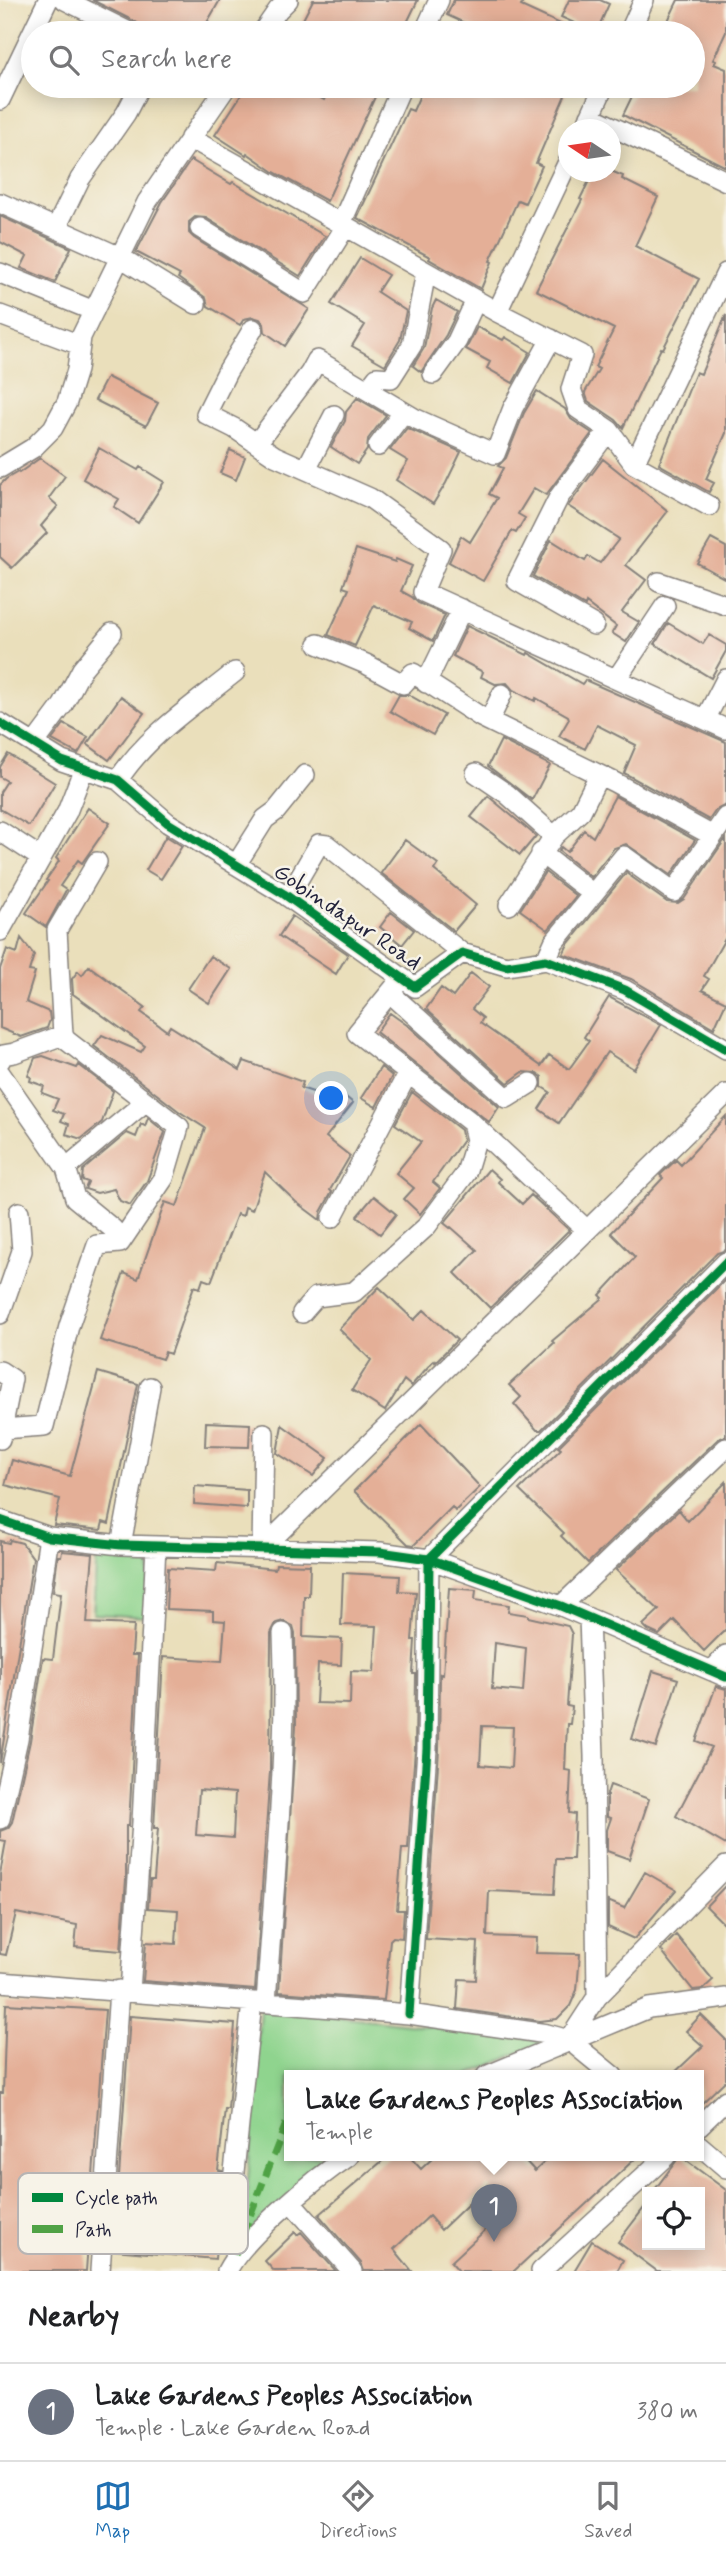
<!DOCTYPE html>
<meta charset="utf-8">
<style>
:root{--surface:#fff;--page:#f6f6f6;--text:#202124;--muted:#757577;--line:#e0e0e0;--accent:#1f6fb2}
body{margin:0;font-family:Mynerve,sans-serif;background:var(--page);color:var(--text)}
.controls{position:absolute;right:21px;bottom:21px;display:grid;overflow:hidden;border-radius:0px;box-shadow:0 4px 18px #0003}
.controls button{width:63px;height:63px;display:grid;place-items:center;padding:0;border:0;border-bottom:2px solid var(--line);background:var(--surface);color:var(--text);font:35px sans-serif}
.compass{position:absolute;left:558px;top:119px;width:63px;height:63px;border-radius:50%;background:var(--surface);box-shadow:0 4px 18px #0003;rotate:283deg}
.you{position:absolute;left:332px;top:1099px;width:24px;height:24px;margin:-18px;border:5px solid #fff;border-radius:50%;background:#1a73e8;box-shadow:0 0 0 10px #1a73e833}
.badge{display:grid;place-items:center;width:46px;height:46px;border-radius:50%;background:var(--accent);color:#fff;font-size:23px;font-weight:700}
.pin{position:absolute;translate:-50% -58px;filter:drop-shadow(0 2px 4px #0008)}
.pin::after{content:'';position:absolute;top:37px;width:24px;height:21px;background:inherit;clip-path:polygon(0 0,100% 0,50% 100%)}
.popup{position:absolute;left:284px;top:2070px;width:420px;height:91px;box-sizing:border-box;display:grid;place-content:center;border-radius:0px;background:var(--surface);filter:drop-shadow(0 2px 5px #0005);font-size:23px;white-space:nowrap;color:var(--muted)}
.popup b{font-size:26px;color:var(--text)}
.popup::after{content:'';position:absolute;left:50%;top:100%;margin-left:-14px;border:14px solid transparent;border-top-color:var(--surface)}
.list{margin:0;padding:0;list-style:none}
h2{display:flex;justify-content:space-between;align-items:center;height:91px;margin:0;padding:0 28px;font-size:30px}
h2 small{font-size:23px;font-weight:400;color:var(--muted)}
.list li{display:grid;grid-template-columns:46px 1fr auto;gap:21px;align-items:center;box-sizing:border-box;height:98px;padding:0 28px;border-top:2px solid var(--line)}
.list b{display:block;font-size:26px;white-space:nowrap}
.list p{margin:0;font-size:23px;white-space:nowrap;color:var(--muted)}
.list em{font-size:23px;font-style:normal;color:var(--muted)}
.icon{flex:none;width:38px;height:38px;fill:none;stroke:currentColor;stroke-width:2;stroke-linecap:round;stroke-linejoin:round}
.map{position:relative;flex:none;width:726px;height:2271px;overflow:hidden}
.search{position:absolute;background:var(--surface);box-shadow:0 4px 18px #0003;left:21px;right:21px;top:21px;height:77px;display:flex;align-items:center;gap:18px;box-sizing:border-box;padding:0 24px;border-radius:38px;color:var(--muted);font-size:26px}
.sheet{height:189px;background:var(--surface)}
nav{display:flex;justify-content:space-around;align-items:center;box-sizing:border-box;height:98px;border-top:2px solid var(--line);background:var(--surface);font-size:19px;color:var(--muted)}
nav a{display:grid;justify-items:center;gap:4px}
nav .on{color:var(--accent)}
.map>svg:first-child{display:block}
.green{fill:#8fd48e;stroke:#587b64;stroke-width:2}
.building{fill:#e4af97;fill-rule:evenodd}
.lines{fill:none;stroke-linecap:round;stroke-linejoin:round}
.street-casing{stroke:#86807b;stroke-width:22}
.street{stroke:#fff;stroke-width:19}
.quiet{stroke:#50a245;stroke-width:7;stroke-dasharray:14 7;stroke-linecap:butt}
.cycleway-casing{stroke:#f7f3e8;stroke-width:13}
.cycleway{stroke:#00873e;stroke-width:9}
.labels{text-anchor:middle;stroke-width:5;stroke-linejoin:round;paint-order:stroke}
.street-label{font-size:23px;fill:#22223b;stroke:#f7f3e8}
.key{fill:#f7f3e8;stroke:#b7b4b4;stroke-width:2}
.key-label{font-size:19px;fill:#22223b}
</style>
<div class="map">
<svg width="726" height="2271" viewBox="0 0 726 2271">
<rect width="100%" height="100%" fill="#f7f3e8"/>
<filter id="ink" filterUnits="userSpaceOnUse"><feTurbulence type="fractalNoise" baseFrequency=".0143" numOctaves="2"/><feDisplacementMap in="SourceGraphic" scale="14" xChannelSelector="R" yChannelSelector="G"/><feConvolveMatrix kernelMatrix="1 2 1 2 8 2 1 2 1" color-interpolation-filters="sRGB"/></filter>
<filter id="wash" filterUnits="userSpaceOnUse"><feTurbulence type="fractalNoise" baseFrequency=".00686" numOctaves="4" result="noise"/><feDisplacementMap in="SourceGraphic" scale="28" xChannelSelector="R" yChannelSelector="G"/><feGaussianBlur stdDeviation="1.57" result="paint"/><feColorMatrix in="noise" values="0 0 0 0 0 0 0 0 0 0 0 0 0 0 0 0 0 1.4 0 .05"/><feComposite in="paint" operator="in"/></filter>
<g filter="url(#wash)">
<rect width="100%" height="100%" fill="#eadfbb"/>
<!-- green -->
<path class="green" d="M97 1548 151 1552 146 1617 93 1614Z
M260 2007 548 2040 466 2076H289V2156H335L248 2242 245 2223Z"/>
<g id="blocks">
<!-- building -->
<path class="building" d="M92 0H220L201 33H143L142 27 136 22Z
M313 0H418L402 33H296Z
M454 0H524L521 6 580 33H486L447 15Z
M569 0H600L609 4 596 33 561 17Z
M678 0H726V32L713 60 716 61 714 64 726 69V167L623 115 637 86H693V33H662Z
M247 86H298L324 100 331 86H380L327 201 274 172 247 153 246 155 215 135Z
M424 86H477L499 96 504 86H569L536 163 542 166 525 203 518 200 490 261 492 262 481 289 429 259 430 257 357 218 408 109 413 111Z
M191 160 231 184 233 182 325 236 300 276 206 218 195 217 189 222V233L194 238 309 309 285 346 265 332 264 324 260 319 253 317 244 319 240 325 208 306 206 298 178 278 180 275 136 252 162 202Z
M611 171 623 176 622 179 658 197 635 246 699 279 663 349 661 348 623 428 616 420 588 401 585 392 599 369 595 367 614 329 536 290 582 200 580 199 593 173Z
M0 216 71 248 55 282 21 268 27 256 0 242Z
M360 258 388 275 377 292 406 311 400 340 385 365 352 346 365 325 331 304Z
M436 300 457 312 446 335 421 372 413 366 424 348 432 308Z
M726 315V433L706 479 714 483 709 492 659 464 696 372 701 374Z
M477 327 503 340 505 337 530 352 513 383 487 368 490 362 466 349Z
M107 377 158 403 146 426 95 400Z
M537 391 565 409 571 419 592 433 546 495 534 488 518 514 525 518 516 533 512 531 483 581 449 562 461 536 470 542 497 498 489 494 503 468 498 466 506 458 524 413Z
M357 398 386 415 368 439 367 450 357 464 331 447 345 421 346 412Z
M407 428 461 452 446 483 433 504 396 480 408 461 390 450Z
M99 448 138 470 140 467 164 482 138 523 114 507 119 499 83 479Z
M230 450 245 457 236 480 220 473Z
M40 458 65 476 49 498 58 506 41 526 47 533 12 568 0 557V485L6 479 18 472 19 473Z
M603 459 668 511 626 565 646 580 622 612 639 622 626 642 612 633 616 626 586 603 585 606 533 576 551 540 585 561 588 556 600 563 619 539 568 506Z
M711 539 726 547V579L697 563Z
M356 549 395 562 396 559 412 566 401 591 412 597 418 603 445 615 433 641 409 628 412 622 374 605 355 646 328 635 349 589 343 587Z
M668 623 703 644 709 635 726 645V651L711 678 655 644Z
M467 626 527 655 528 653 582 684 585 680 726 742V805L716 810 709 820 624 773 636 745 597 725 585 749 559 736 569 719 568 716 536 698 535 701 513 690 507 683 495 684 481 677 483 672 453 656Z
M399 695H409L444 715 433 735 390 711Z
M121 696 144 713 109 760 87 744Z
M64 724 88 737 78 754 52 740Z
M501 740 550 765 532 800 488 766Z
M8 754 55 783 29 826 0 809V792L7 781 0 777V767Z
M488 796 536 836 520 855 471 817Z
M615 796 695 840 671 875 626 844 614 848 591 877 559 851 561 847 567 852 584 830 593 837Z
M88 808 110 823 82 863 78 860 60 886 66 890 46 927 26 913 48 881 46 880 59 861 56 858Z
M166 836 182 846 161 879 146 870Z
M726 838V937L704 976 709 979 702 990 726 1002 714 1028 631 979 563 954 568 944 626 873 667 902 678 903 684 899Z
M405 840 438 864 434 870 476 905 454 931 381 873Z
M545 872 576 896 548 930 520 910Z
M391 912 414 930 402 945 380 927Z
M292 916 348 954 336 974 279 936Z
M21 938 34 955 29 971 35 972 26 1002 49 1012 50 1020 47 1028 21 1037 0 1028V969L7 949 17 953Z
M210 956 231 969 209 1003 188 989Z
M89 966 145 1007 141 1012 167 1031 170 1026 240 1070 244 1061 303 1082 301 1088 328 1097 335 1088 353 1103 326 1137 350 1156 330 1190 332 1192 321 1212 320 1220 296 1202 265 1172 252 1210 245 1207 243 1216 237 1214 211 1282 203 1279 200 1288 194 1286 170 1354 165 1352 162 1359 100 1340 124 1273 138 1279 165 1202 177 1206 205 1128 180 1112 94 1046 102 1035 141 1052 145 1046 73 994 72 979 78 971 82 975Z
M471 973 489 987 472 1009 483 1018 480 1023 541 1066 549 1055 569 1069 589 1041 584 1037 609 997 661 1025 634 1069 607 1052 559 1123 539 1109 550 1092 542 1087V1077L537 1073 523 1072 508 1083 426 1009 441 988 453 997Z
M390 1013 411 1028 499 1107 489 1122 376 1032Z
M43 1056 77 1068 79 1065 113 1091 102 1122 81 1139 66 1134 69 1124 61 1121 64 1114 53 1110 58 1099 42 1093 44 1086 30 1081 31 1077 28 1076 35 1058Z
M381 1067 392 1076 376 1107 361 1098Z
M412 1092 461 1130 463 1140 433 1182 440 1188 420 1214 404 1199 414 1188 396 1173 421 1142 395 1124Z
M726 1116V1250L717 1253 541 1430H537L514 1404 521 1397 509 1385 554 1343 552 1341 603 1298 600 1295 635 1257 611 1233 663 1178 660 1175 676 1160 681 1165Z
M148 1118 165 1132 147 1181 130 1205 120 1201 114 1189 97 1193 85 1189 88 1182 82 1180 83 1170 127 1133 136 1137 141 1124 145 1126Z
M489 1169 500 1179 498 1182 522 1204 531 1195 569 1230 490 1308 455 1273 477 1250 451 1227 450 1228 444 1223Z
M374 1196 396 1214 380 1234 357 1216Z
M726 1279V1436L718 1439 588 1563 561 1536 564 1533 519 1490 561 1449 558 1447Z
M379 1287 414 1320 424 1310 457 1340 435 1362 434 1360 411 1386 404 1380 385 1411 352 1390 371 1360 339 1329Z
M98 1372 138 1384 109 1524 103 1522 101 1530 54 1525 60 1499 5 1485 12 1460 70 1476Z
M206 1422 250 1424 249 1447 205 1446Z
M421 1424 480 1487 455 1511 452 1507 414 1545 408 1544 354 1491Z
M282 1425 328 1458 313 1476 277 1453Z
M726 1482V1629L704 1651 674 1620 659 1635 648 1630 643 1625 659 1610 616 1570 679 1510 688 1521Z
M195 1486 247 1490V1508L194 1504Z
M10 1540 22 1543 33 1558 0 1763V1541L9 1543Z
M62 1551 93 1554 87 1623 134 1625 132 1655H138L129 1826H126V1879L121 1951 75 1947 77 1925 16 1913 6 1955 0 1954V1874L6 1841 0 1840V1831L8 1828 12 1822 30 1741 43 1658 53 1659 61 1593 53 1592 58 1556H61Z
M217 1563 275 1569 276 1564 310 1565 309 1596H304L303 1637 342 1639 341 1665 318 1664 316 1703 350 1704 351 1671 374 1672 377 1626 341 1625 343 1573 400 1576 399 1591 416 1592 412 1640H415L413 1674H416L415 1749 408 1848H402L397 1910H404L402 1938 393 1937 390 1940 384 2000 279 1992 296 1726 295 1633 293 1626 283 1621 276 1623 271 1633 270 1771 255 1990 143 1981 146 1942 176 1944 178 1910 148 1908 150 1880H154L158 1828H154L163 1657 222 1661 225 1621 213 1620V1611L166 1609 168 1568 216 1571ZM199 1790 235 1793 233 1838 196 1835Z
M449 1588 476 1590 475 1600 509 1605 508 1612 528 1615V1617L568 1626 572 1634 567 1706 572 1707 570 1724H567L565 1770 571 1771 569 1813 575 1814 573 1859H556L554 1894 489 1891 487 1936 537 1938 536 1953 580 1954 577 1990 570 2006 557 2019 540 2021 457 2009 459 1979 476 1980 478 1942 426 1939 439 1750 440 1674 443 1675ZM495 1643 526 1648 523 1692 492 1689ZM482 1726 513 1727 511 1768 480 1765Z
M653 1671 678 1679 656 1747 632 1739Z
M716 1686 726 1689V1845L676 1816 712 1747 696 1741Z
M610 1785 649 1799 629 1859 607 1851V1830L611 1818 607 1817V1794Z
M645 1872 676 1890 634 1939 608 1927V1901L624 1908Z
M726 1885V1926L706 1906Z
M676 1935 713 1980 703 1989 693 1990 661 1950Z
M6 2004 105 2010 86 2271H0V2093H3Z
M701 2015 726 2040V2080L699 2106V2076H671L703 2046 686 2031Z
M130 2016 235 2024 228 2109H225L218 2170 222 2171 215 2259 114 2250Z
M388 2156H409L421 2169 435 2156H521L535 2171 551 2156H638L514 2271H459L451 2262 509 2208 488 2185 441 2230 429 2216 394 2249 412 2271H364L361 2263 319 2215Z
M680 2156 726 2190V2271H657L618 2242 647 2204V2245H700V2192H653Z
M295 2232 297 2235 301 2232 336 2271H274L265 2261Z
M592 2241 623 2260 617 2271H574Z"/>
</g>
</g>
<g filter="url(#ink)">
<use href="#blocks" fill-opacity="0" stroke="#86807b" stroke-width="2"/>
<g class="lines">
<defs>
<path id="street" d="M65 0 131 33
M262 33 278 10 288 0
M424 33 439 0
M629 33 644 0
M0 100 48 0
M590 116 726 181
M584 130 604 86
M190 138 497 312 568 162
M0 203 120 257 196 304
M341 224 402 86
M56 228 80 179 126 113 140 86
M200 228 304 293 346 226
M0 273 94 311
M497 312 582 355 571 389 578 409 609 430 634 464 709 506
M0 315 80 345
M253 329 227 372 206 414 234 428 275 456 370 498 441 549 423 592 726 729
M433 374 457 341 476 300
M367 390 414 418 495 454 513 408 551 339
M257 443 310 373 317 360 367 390 377 377 391 378 412 345 426 272
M378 446 403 413
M634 464 726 273
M0 468 33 448 53 428 67 402 77 370 81 337 147 202 227 86
M306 469 334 415
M659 582 726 605
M594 625 517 581 559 497 609 430
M318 644 366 664 403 684 413 673 481 717 614 782 713 836
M617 678 665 606
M426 683 462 609
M706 718 726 679
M489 721 502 694
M0 723 62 761 118 780 168 823 284 894 415 987 462 953 506 966 546 960 625 990 726 1049
M34 744 63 705 82 669 112 633
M476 773 507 794 554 836 581 811 599 775
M118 780C147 735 194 705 235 672
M0 831 41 858
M541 853 593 894
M97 862 57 930 63 1035 66 1040 179 1127 164 1178 120 1243
M236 865 265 819 276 811 305 775
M288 897 319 844 327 845 462 953
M509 905 554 836
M0 931 67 812 84 768
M546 960 554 942 624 856 674 892 726 817
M402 978 357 1033 472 1123 587 1230
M390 993 507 1098 531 1083
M0 1061 3 1055 14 1053 63 1035
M0 1073 66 1168
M332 1218 408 1073
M120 1243 113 1229 75 1198 66 1168 145 1102
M302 1313 316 1297 354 1292 426 1227 466 1173 476 1140 472 1123
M0 1314 22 1251 19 1212
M0 1371 12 1379 0 1439
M2 1429 44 1426 69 1326 97 1245 120 1243
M0 1520 49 1537 121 1545 380 1552 429 1559 561 1606 726 1677
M121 1545 150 1387
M262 1549 726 1094
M262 1549 264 1433
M561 1606 726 1448
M589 1618 594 1756 597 1997
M712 1671 726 1655
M0 1819 18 1739 49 1537
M0 1982 409 2014 547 2034 569 2040 613 2076
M130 1991 142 1822 156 1546
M266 2003C274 1880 288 1756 283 1633
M409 2014 427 1749 429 1559 726 1262
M569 2040 597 1997 726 1866
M486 2076 649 2008 726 1998
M699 2126 726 2100
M699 2145 726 2168
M291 2202 352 2271
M235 2254 231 2231V2200L252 2002
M100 2271 119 1990
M227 2271C244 2237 316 2178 349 2156
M541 2271 666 2156"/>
</defs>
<!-- street casing -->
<use href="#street" class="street-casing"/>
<!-- street -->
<use href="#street" class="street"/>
<!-- quiet -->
<path class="quiet" d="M235 2254 289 2116"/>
<defs>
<path id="cycleway" d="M0 723 62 761 118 780 168 823 284 894 415 987 462 953 506 966 546 960 625 990 726 1049
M0 1520 49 1537 121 1545 380 1552 429 1559 561 1606 726 1677
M409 2014 427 1749 429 1559 726 1262"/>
</defs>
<!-- cycleway casing -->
<use href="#cycleway" class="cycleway-casing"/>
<!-- cycleway -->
<use href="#cycleway" class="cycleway"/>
</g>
</g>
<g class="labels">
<!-- street labels -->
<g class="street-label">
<text transform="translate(348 916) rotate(34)" y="8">Gobindapur Road</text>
</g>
</g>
<!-- legend -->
<rect x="18" y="2173" width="230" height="81" rx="10" class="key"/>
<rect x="32" y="2193" width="31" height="9" fill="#00873e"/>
<rect x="32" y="2225" width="31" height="8" fill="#50a245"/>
<g class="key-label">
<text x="75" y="2204">Cycle path</text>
<text x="75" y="2236">Path</text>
</g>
</svg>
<div class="controls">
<button><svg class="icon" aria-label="locate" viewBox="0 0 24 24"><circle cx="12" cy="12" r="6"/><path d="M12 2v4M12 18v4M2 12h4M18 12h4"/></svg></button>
</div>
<svg class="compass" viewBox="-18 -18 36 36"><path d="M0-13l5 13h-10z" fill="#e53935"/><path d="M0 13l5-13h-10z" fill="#757577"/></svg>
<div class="you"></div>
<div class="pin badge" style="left:494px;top:2242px;background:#6b7280">1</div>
<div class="popup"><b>Lake Gardens Peoples Association</b>Temple</div>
<div class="search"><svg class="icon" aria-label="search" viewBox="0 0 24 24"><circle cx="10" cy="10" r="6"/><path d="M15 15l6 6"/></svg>Search here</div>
</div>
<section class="sheet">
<h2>Nearby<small></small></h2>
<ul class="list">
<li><span class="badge" style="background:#6b7280">1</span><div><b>Lake Gardens Peoples Association</b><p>Temple · Lake Garden Road</p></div><em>380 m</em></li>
</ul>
</section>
<nav>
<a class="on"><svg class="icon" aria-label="map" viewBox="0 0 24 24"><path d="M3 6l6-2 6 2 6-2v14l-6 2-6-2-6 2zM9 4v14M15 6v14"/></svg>Map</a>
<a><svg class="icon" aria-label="directions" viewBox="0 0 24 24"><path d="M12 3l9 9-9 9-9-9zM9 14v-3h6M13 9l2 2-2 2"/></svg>Directions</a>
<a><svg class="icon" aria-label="saved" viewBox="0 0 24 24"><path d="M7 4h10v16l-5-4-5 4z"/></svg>Saved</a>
</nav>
